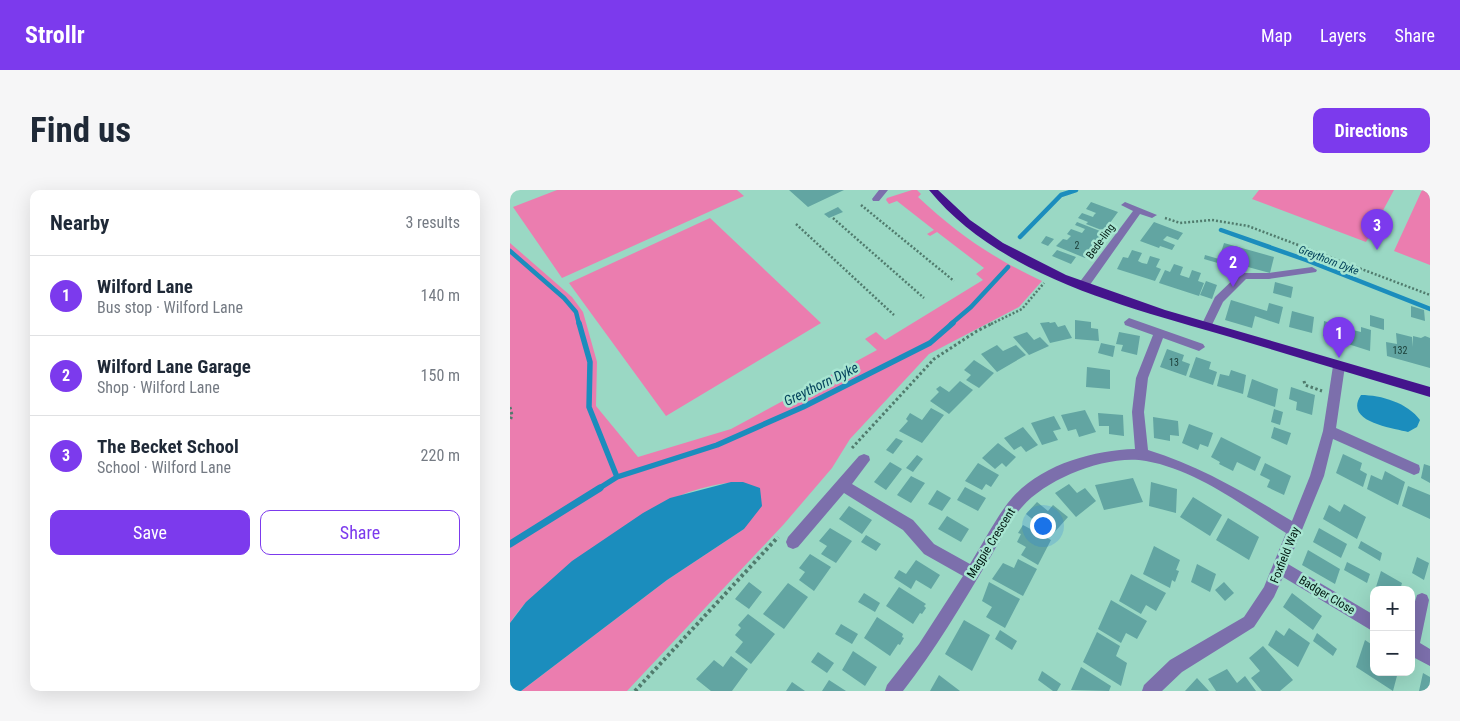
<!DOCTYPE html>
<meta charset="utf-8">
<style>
:root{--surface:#fff;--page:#f6f6f7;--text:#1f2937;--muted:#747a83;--line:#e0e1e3;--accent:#7c3aed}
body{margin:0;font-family:"Roboto Condensed",sans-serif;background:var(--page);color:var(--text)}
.controls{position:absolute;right:15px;bottom:15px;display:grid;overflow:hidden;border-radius:10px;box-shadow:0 5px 20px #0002}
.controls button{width:45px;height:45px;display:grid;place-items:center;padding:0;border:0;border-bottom:1px solid var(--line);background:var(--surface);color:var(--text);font:25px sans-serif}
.you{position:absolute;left:532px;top:335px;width:18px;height:18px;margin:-12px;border:4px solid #fff;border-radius:50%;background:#1a73e8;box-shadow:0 0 0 8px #1a73e833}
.badge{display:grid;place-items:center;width:32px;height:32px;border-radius:50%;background:var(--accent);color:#fff;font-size:16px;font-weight:700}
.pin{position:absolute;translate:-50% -41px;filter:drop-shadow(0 1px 2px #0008)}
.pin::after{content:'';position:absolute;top:26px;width:18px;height:15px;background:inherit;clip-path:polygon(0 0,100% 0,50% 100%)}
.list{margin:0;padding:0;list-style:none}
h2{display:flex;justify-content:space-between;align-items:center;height:65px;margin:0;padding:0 20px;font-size:21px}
h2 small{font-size:16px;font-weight:400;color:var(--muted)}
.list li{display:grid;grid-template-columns:32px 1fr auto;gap:15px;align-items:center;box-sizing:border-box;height:80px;padding:0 20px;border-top:1px solid var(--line)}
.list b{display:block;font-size:19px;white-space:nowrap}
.list p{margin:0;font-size:16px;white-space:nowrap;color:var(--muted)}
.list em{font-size:16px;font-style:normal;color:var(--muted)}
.actions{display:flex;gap:10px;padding:15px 20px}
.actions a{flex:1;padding:11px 0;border:1px solid var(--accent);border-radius:10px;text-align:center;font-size:18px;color:var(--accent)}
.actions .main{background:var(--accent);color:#fff}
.map{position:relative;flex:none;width:920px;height:501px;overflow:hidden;border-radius:10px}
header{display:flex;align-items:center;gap:30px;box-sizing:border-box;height:70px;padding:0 25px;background:var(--accent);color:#fff}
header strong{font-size:24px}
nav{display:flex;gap:28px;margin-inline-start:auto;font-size:18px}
.intro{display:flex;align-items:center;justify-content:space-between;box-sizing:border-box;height:120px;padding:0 30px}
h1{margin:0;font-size:35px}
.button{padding:12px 22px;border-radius:10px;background:var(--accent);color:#fff;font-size:18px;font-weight:700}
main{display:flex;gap:30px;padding:0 30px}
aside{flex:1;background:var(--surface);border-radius:10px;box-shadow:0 5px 20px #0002}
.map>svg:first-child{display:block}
.green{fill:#eb7daf}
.water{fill:#1b8dbd}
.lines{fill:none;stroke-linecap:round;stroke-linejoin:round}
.stream-far2{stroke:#1b8dbd;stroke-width:4.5}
.stream-far1{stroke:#1b8dbd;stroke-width:5.5}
.stream{stroke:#1b8dbd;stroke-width:7}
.building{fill:#62a5a2}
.path-far2{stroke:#507b6d;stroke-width:2.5;stroke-dasharray:2 2;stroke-linecap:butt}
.path-far1{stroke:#507b6d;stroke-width:3;stroke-dasharray:2.5 2.5;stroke-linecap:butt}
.path{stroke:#507b6d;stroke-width:4;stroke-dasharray:3 3;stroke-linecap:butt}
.minor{fill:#7c6fac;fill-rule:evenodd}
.major{fill:#44148c;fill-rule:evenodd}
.labels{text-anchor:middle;stroke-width:5;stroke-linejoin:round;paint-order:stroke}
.number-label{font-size:10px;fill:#193b35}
.far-street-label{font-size:11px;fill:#011811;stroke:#a7e5d1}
.far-water-label{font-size:11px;font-style:italic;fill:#05435c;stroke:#a7e5d1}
.street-label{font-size:12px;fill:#011811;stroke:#a7e5d1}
.water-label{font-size:14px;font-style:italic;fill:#05435c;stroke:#a7e5d1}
</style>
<header>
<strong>Strollr</strong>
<nav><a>Map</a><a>Layers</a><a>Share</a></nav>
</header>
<div class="intro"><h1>Find us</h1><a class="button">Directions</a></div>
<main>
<aside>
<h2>Nearby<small>3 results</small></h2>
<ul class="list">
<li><span class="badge">1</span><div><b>Wilford Lane</b><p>Bus stop · Wilford Lane</p></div><em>140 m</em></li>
<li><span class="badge">2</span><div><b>Wilford Lane Garage</b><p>Shop · Wilford Lane</p></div><em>150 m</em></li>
<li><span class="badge">3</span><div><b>The Becket School</b><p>School · Wilford Lane</p></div><em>220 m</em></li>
</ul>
<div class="actions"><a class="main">Save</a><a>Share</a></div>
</aside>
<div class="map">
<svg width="920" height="501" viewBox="0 0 920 501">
<rect width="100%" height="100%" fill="#9ad8c4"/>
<!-- green -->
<path class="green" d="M47 0H227L234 6 52 88 3 17Z
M402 0H407L411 4 408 7C449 45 481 67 532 91L509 117 419 164 340 249 322 278 274 334 117 501H11L157 390 234 339 233 292C166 294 118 333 68 372 51 385 32 397 17 412 10 418 5 426 0 433V53L62 107 73 122 87 172 86 216 128 267 221 239 367 160 355 149 366 142 375 150 473 90 466 84 474 78 427 42 420 46 417 44 424 40 387 11 379 14 376 10 377 8Z
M749 0H884L856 52 742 9Z
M912 0H920V75L884 61Z
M200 28 311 133 156 226 59 93Z"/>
<!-- water -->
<path class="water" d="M851 205C871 205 898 213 910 230L907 237 898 242C883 238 833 232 851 205Z
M221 292H233L250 298 252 316 234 339 157 390 11 501H0V433L16 412 62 371 133 323 160 308Z"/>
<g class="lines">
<!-- stream-far2 -->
<path class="stream-far2" d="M711 40 796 70 920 119
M510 47 551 5 566 0
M0 61 54 108 66 122 69 134
M441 134 461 117 498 77"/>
<!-- stream-far1 -->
<path class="stream-far1" d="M69 133 80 172 79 217 107 287
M88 299 107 287 207 255 293 217 420 153 443 133"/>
<!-- stream -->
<path class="stream" d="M0 354 90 298"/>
</g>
<!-- building -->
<path class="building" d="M279 0H334L298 17Z
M581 12 608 22 594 41 576 34 578 32 568 28 572 23 583 27 584 25 586 23 576 19Z
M328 17 333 22 319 28 314 24Z
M567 32 595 43 575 68 546 56 553 49 557 50 561 46 557 44 561 39 572 43 575 39 565 35Z
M644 32 673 43 668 50 657 46 653 50 665 55 662 60 650 56 649 58 630 51Z
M536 46 544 49 538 56 531 53Z
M714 53 764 67 760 83 712 70 711 74 694 69 695 65 709 69Z
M547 60 566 67 561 74 542 66Z
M622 60 632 63 628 71 632 73 637 74 640 66 650 69 646 77 651 79 645 91 607 79 613 67 618 68Z
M664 74 673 77 670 85 679 88 682 80 691 83 688 91 694 93 689 106 649 93 655 80 660 82Z
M696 91 707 95 702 109 690 105Z
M765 92 783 97 781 108 763 103Z
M721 110 757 121 759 113 773 117 769 134 745 126 742 138 715 130Z
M901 116 914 120 915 131 901 127Z
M782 121 804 127 802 143 779 137Z
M860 125 874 129V140L860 136Z
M565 130 581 132V138L588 139 589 151 565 149Z
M814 131 834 137 833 152 813 146Z
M539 132 540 133 545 132 548 137 555 135 562 148 540 153 530 133Z
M851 137 861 140 860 161 838 154 839 139 851 142Z
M517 142 524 150 530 147 539 156 519 165 503 147Z
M609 142 630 146 627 165 611 161 613 155 606 154Z
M886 143 902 147 903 157V146L911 148 915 146 920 148V178L877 166 876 152 887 154Z
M591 153 605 156 603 167 588 163Z
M487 155 493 161 506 155 516 165 487 182 471 164Z
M657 159 674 165 672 171 680 174 676 186 650 177Z
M686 167 701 172 699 179 707 182 703 195 679 187Z
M464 170 484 183 469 198 456 190 461 185 454 180Z
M577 177 600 180V199L576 197Z
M721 180 736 185 733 204 707 196 710 184 719 186Z
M742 189 768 199 765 217 737 207Z
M450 191 463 200 439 224 420 211 429 202 426 199 430 196 439 202Z
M781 197 805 205 802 225 786 220 787 212 779 209Z
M421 218 434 225 412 253 389 241 398 231 396 229 400 223 412 230Z
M764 219 773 222 770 235 761 232Z
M575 220 586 242 569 247 566 239 558 241 551 225Z
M588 223 613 225 614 246 599 244V236H589Z
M544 226 551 239 543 241 548 250 532 255 521 233Z
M643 227 668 231 669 246 660 245V251L644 248Z
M679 234 703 243 698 257 690 254 688 260 672 253Z
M513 237 528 255 516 262 511 256 504 260 494 248Z
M764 237 781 243 777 255 761 248Z
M711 247 751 267 745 281 727 272 723 281 709 274 710 272 701 267Z
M386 248 393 251 383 264 376 260Z
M488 253 506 267 496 277 492 273 485 279 472 268Z
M833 264 852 273 850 280 857 284 853 297 826 283Z
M407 265 413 269 403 282 396 278Z
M380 272 392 279 376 300 364 292Z
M468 273 489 285 481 297 476 294 472 300 455 291Z
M755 273 781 286 774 305 757 297 760 290 750 285Z
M914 274 920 276V293L911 288Z
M875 281 895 292 888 315 857 299 861 285 872 290Z
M401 286 415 293 401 313 387 305Z
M623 288 633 312 594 320 585 295Z
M641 292 667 299 666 323 639 316Z
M559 294 567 303 575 298 586 311 566 327 545 303Z
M898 296 920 305V329L892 316Z
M455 297 476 308 468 321 447 310Z
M427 300 441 308 432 321 418 314Z
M683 307 712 325 700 346 670 327Z
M527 312 538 321 543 315 558 327 542 345 516 324Z
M834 314 856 327 847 349 813 329 819 315 830 322Z
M339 316 362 330 352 344 329 329Z
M437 326 459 339 451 352 428 339Z
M718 328 749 347 739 370 706 350Z
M513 335 541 350 528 375 511 365 516 357 507 352 511 344 508 343Z
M320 338 342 351 326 373 311 364 317 356 309 351Z
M809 338 837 354 831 368 803 352Z
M356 345 371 354 366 361 351 352Z
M851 351 872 363 870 371 848 358Z
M644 356 670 370 666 380 669 381 665 392 662 390 660 398 633 384Z
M798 360 830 379 825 394 792 375Z
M300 364 321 377 304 401 289 390 295 382 289 378Z
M907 367 919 373 914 390 902 383Z
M508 369 527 379 513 406 482 389 493 373 504 378Z
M406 370 430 385 421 399 406 390 401 399 384 388 389 380 396 384Z
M837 372 860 384 857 393 834 380Z
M687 374 706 384 700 402 681 392Z
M871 381 892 393 890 400H865Z
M621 384 656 403 646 421 636 415 631 424 609 411Z
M239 392 252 402 239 419 225 409Z
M479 392 510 409 495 438 476 427 482 417 472 411Z
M714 392 724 403 715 411 705 400Z
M278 393 298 407 274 439 253 424Z
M389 397 416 414 414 416 416 418 412 424 410 423 403 434 376 416Z
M354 403 370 413 365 422 348 412Z
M782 403 812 426 803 440 773 417Z
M601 410 637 431 627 449 616 443 611 453 588 439Z
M238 424 265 444 241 474 225 462 233 452 225 445 231 438 228 435Z
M367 427 393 444 392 447 394 448 390 455 388 454 380 466 354 448Z
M454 430 480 445 462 481 435 464Z
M331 434 348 444 342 454 325 444Z
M779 438 800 453 788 477 758 455 766 440 774 446Z
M490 440 507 451 502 460 485 449Z
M587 442 610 456 606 466 617 473 611 496 573 472Z
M807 443 827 459 823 466 803 451Z
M855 450 864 456V482H888L883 501 846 477Z
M753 456 783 490 770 501H752L741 488 750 481 739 468Z
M343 461 367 477 355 496 332 480Z
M308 462 324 473 317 483 301 472Z
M221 466 238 479 222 501H201L186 489 204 470 213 477Z
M571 477 601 496 599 501 561 500Z
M717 479 727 493 735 486 746 501H706L698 489Z
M532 481 551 494 547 501H543L528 490Z
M913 483 920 487V501H909Z
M429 485 450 501H420Z
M687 488 699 501H675Z
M319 490 336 501H312Z
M282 492 295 501H276Z"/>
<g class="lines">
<!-- path-far2 -->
<path class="path-far2" d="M351 15 444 91
M323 28 414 108
M655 28 670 33 702 30 738 36 920 105
M286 34 384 125
M481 134 512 119 534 93"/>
<!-- path-far1 -->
<path class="path-far1" d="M794 191 795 195 812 201
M0 217 2 225 0 231
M342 258 424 169 467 141 483 133"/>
<!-- path -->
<path class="path" d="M125 501 268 347"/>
<!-- minor -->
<path class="minor" d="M369 0H378L369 11H363L362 9Z
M615 12 647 25 642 28 630 24 577 99H569V93L623 21 611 15Z
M802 77 807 80 806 82 759 89H736L713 112 700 139 696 140 691 136 705 107 730 83H759Z
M619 128 693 154 695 157 689 161 653 148 638 188 634 222 638 260C690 276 735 303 782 331L800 286 813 241 823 176 825 173H833L835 176 826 238 909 275 910 279 909 283 904 285 823 249 814 286 778 374 864 425V442L773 387 764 407 744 437 672 482 652 501H632L634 495 660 470 734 427 754 397 776 343C733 316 687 280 636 271 598 264 537 288 512 317 499 331 488 355 478 371 451 416 425 460 393 501H375L377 495 409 454 453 386 414 364 393 340 334 303 288 357 283 359 278 357 276 352 278 347 349 266 354 264 359 266 360 270 342 294 403 330 424 354 460 374C472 355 488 324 502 308 531 275 583 260 625 259L622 222 626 188 643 145 615 135 614 132Z
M912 403 917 405 919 410 910 453 920 459V476L901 466V424L907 405Z"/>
<!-- major -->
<path class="major" d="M419 0H428L460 30 493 53 556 85 655 120 920 197V207C853 187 787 167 720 147 618 117 490 87 419 0Z"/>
</g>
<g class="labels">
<!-- number labels -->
<g class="number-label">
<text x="567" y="59">2</text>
<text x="890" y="164">132</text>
<text x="664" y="176">13</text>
</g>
<!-- far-street labels -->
<g class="far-street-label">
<text transform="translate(590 51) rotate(-54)" y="4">Bede-ling</text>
</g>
<!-- far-water labels -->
<g class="far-water-label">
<text transform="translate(819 70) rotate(21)" y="4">Greythorn Dyke</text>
</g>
<!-- street labels -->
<g class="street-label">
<text transform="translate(481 353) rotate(-58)" y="4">Magpie Crescent</text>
<text transform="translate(775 365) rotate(-68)" y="4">Foxfield Way</text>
<text transform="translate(817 405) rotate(31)" y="4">Badger Close</text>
</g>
<!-- water labels -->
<g class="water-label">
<text transform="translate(311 194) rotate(-26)" y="5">Greythorn Dyke</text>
</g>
</g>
</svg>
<div class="controls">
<button>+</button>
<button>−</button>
</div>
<div class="you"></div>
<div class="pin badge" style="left:829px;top:168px">1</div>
<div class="pin badge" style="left:723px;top:97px">2</div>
<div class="pin badge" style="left:867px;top:60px">3</div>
</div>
</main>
